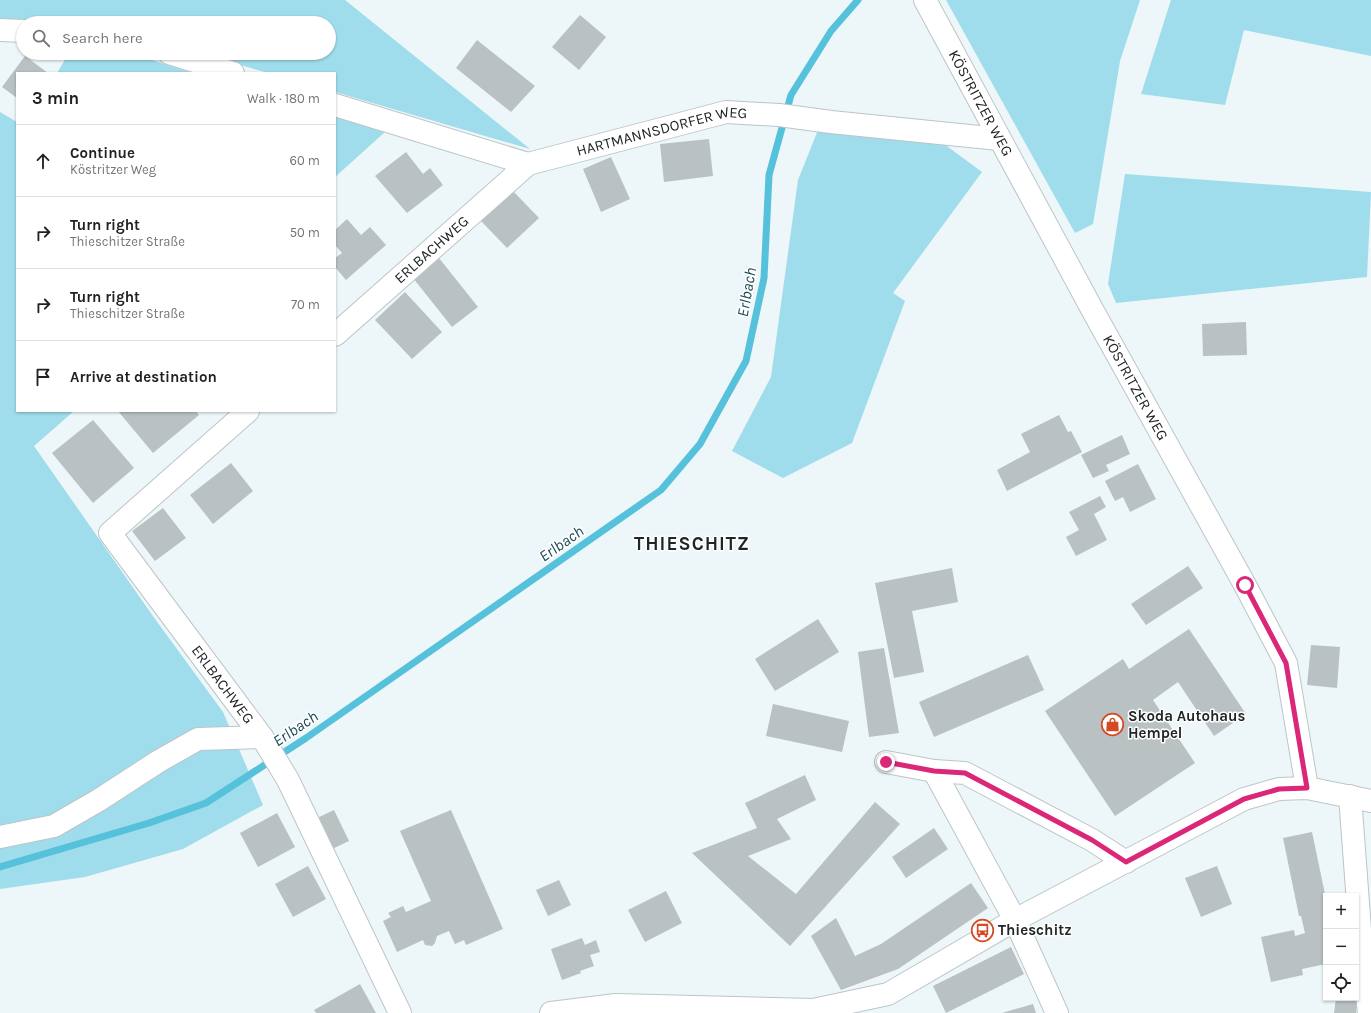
<!DOCTYPE html>
<meta charset="utf-8">
<style>
:root{--surface:#fff;--page:#f2f2f2;--text:#202124;--muted:#757577;--line:#e0e0e0}
body{margin:0;font-family:Karla,sans-serif;background:var(--page);color:var(--text)}
.controls{position:absolute;right:12px;bottom:12px;display:grid;overflow:hidden;border-radius:0px;box-shadow:0 1px 3px #0004}
.controls button{width:36px;height:36px;display:grid;place-items:center;padding:0;border:0;border-bottom:1px solid var(--line);background:var(--surface);color:var(--text);font:20px sans-serif}
.stop{position:absolute;width:12px;height:12px;margin:-9px;border:3px solid #db2777;border-radius:50%;background:#fff}
.stop.end{background:#db2777;border-color:#fff;box-shadow:0 1px 4px #0008}
.list{margin:0;padding:0;list-style:none}
h2{display:flex;justify-content:space-between;align-items:center;height:52px;margin:0;padding:0 16px;font-size:17px}
h2 small{font-size:13px;font-weight:400;color:var(--muted)}
.list li{display:grid;grid-template-columns:26px 1fr auto;gap:12px;align-items:center;box-sizing:border-box;height:72px;padding:0 16px;border-top:1px solid var(--line)}
.list b{display:block;font-size:15px;white-space:nowrap}
.list p{margin:0;font-size:13px;white-space:nowrap;color:var(--muted)}
.list em{font-size:13px;font-style:normal;color:var(--muted)}
.icon{flex:none;width:22px;height:22px;fill:none;stroke:currentColor;stroke-width:2;stroke-linecap:round;stroke-linejoin:round}
.map{position:relative;flex:none;width:1371px;height:1013px;overflow:hidden}
.search{position:absolute;background:var(--surface);box-shadow:0 1px 3px #0004;left:16px;top:16px;width:320px;height:44px;display:flex;align-items:center;gap:10px;box-sizing:border-box;padding:0 14px;border-radius:22px;color:var(--muted);font-size:15px}
.panel{position:absolute;background:var(--surface);box-shadow:0 1px 3px #0004;left:16px;top:72px;width:320px;height:340px;border-radius:0px}
.map>svg:first-child{display:block}
.green{fill:#9fdcec}
.lines{fill:none;stroke-linecap:round;stroke-linejoin:round}
.stream{stroke:#56c1db;stroke-width:7}
.building{fill:#b9c1c3}
.minor-casing{stroke:#bdc5c7;stroke-width:24}
.major-casing{stroke:#bdc5c7;stroke-width:24}
.minor{stroke:#fff;stroke-width:22}
.major{stroke:#fff;stroke-width:22}
.route{stroke:#db2777;stroke-width:5}
.labels{text-anchor:middle;stroke-width:3;stroke-linejoin:round;paint-order:stroke}
.street-label{font-size:15px;fill:#222526;stroke:#fff}
.poi-label{font-size:15px;font-weight:bold;fill:#222526;stroke:#fff;text-anchor:start}
.water-label{font-size:16px;font-style:italic;fill:#1d4c57;stroke:#fff}
.district-label{font-size:19px;font-weight:bold;letter-spacing:1px;fill:#222526;stroke:#fff}
</style>
<div class="map">
<svg width="1371" height="1013" viewBox="0 0 1371 1013">
<rect width="100%" height="100%" fill="#edf6f8"/>
<!-- green -->
<path class="green" d="M0 0H345L530 149 335 92V73H268L199 53H329V23H23L0 25Z
M946 0H1140L1120 61 1093 224 1075 233Z
M1171 0H1371V56L1244 30 1225 105 1141 94Z
M69 53H131L192 73H57Z
M0 112 17 122V411H74L34 446 155 619 223 712 263 805 183 849 85 877 0 889Z
M335 117 385 132 335 177Z
M818 130 940 141 982 172 893 293 905 301 852 443 783 478 732 451 771 377 798 180Z
M1125 174 1371 192 1367 277 1116 303 1108 284Z"/>
<g class="lines">
<!-- stream -->
<path class="stream" d="M0 867 149 823 206 803 306 738 661 490 700 444 746 361 764 278 769 175 791 95 831 31 858 0"/>
</g>
<!-- building -->
<path class="building" d="M580 15 606 37 579 70 552 47Z
M477 40 535 86 511 112 456 68Z
M25 56 48 73H17V98L2 87Z
M709 139 713 176 664 182 660 144Z
M406 152 423 174 430 168 443 185 407 213 375 176Z
M611 157 630 199 601 212 583 169Z
M513 191 539 218 507 248 481 221Z
M347 219 361 235 370 227 386 245 346 280 335 267V258L342 253 335 245V230Z
M439 258 478 307 452 327 413 278Z
M405 292 442 332 412 359 375 320Z
M1246 322 1247 355 1203 356 1202 324Z
M118 411H196L199 415 153 453Z
M1059 415 1068 432 1071 431 1082 452 1007 491 997 470 1030 452 1021 434Z
M93 420 134 468 93 503 52 453Z
M1122 435 1130 454 1106 465 1109 471 1093 478 1081 455Z
M231 463 253 491 213 524 190 495Z
M1138 464 1156 499 1130 512 1123 497 1115 501 1105 481Z
M1100 496 1106 507 1094 514 1107 540 1076 556 1066 537 1079 530 1069 512Z
M163 508 186 538 155 561 132 531Z
M1188 566 1203 588 1146 625 1131 604Z
M952 568 958 602 912 611 924 672 894 678 875 583Z
M818 619 839 652 775 691 755 659Z
M1189 629 1246 714 1214 736 1178 682 1153 700 1195 763 1115 816 1045 711 1123 659 1129 669Z
M1311 645 1340 647 1337 688 1307 685Z
M884 648 899 733 869 737 858 652Z
M1028 655 1044 690 934 737 919 702Z
M773 704 849 721 842 752 766 736Z
M805 775 816 800 777 819 791 839 748 856 796 894 875 802 900 824 790 946 692 853 757 828 745 803Z
M334 810 349 841 330 850 315 819Z
M451 810 503 929 466 945 464 940 455 944 449 931 437 936 435 943 432 946 425 945 423 940 397 952 383 921 391 917 388 913 403 906 406 912 431 901 400 831Z
M277 813 295 847 258 867 240 833Z
M934 828 948 849 906 878 892 857Z
M1312 832 1326 899V964L1302 969 1303 975 1271 982 1261 937 1294 930 1295 936 1305 933 1301 916H1299L1283 838Z
M308 866 326 899 293 917 275 884Z
M1217 866 1232 904 1201 917 1185 878Z
M559 880 571 905 548 916 536 890Z
M971 883 988 908 898 969 841 990 811 936 836 918 855 956 881 944Z
M666 891 682 923 645 942 628 910Z
M582 938 585 945 596 940 600 952 590 955 594 966 580 971 581 973 562 980 551 949Z
M1011 947 1024 974 946 1013 933 986Z
M360 984 376 1013H316L314 1010Z
M1356 995H1358L1356 1013H1334L1336 998H1356Z
M1033 1004 1036 1013H1002Z"/>
<g class="lines">
<defs>
<g id="minor">
<path d="M0 30 23 31"/>
<path d="M169 53 233 73"/>
<path id="s1" d="M335 105 528 164 726 112 779 115 831 122 999 139"/>
<path id="s2" d="M335 335 528 164"/>
<path id="s3" d="M248 411 110 533 262 737 288 780 400 1013"/>
<path d="M886 762 934 771 1015 920 1057 1013"/>
<path d="M934 771 965 773 1092 840 1126 862"/>
<path d="M1350 796 1360 930 1369 1013"/>
<path d="M0 837 54 826 99 800 159 761 198 739 262 737"/>
</g>
<g id="major">
<path id="s4" d="M925 0 1093 311 1245 585 1286 663 1307 788"/>
<path d="M551 1013 616 1005 813 1010 888 994 1015 920 1244 799 1279 789 1307 788 1371 801"/>
</g>
</defs>
<!-- minor casing -->
<use href="#minor" class="minor-casing"/>
<!-- major casing -->
<use href="#major" class="major-casing"/>
<!-- minor -->
<use href="#minor" class="minor"/>
<!-- major -->
<use href="#major" class="major"/>
</g>
<g class="lines">
<!-- route -->
<path class="route" d="M886 762 934 771 965 773 1092 840 1126 862 1244 799 1279 789 1307 788 1286 663 1245 585"/>
</g>
<!-- icons -->
<defs>
<symbol id="shop-ring" viewBox="-11 -11 22 22"><circle r="9.5" fill="#fff" stroke="#d44b23" stroke-width="1.5"/><path d="M-5-2.5h2.3a2.7 3.5 0 0 1 5.4 0H5L5.5 6h-11ZM-1.5-2.5h3a1.5 2.3 0 0 0-3 0Z" fill="#d44b23"/></symbol>
<symbol id="bus-ring" viewBox="-11 -11 22 22"><circle r="9.5" fill="#fff" stroke="#d44b23" stroke-width="1.5"/><path d="M-5-6H5V4H4V6H2V4H-2V6H-4V4H-5ZM-3.5-4V0h7V-4ZM-3.5 1.2v1.5H-2V1.2ZM2 1.2v1.5H3.5V1.2Z" fill="#d44b23"/></symbol>
</defs>
<g fill-rule="evenodd">
<use href="#shop-ring" x="1100" y="712" width="25" height="25"/>
<use href="#bus-ring" x="970" y="918" width="25" height="25"/>
</g>
<g class="labels">
<!-- street labels -->
<g class="street-label">
<text dy="5" stroke="none"><textPath href="#s4" startOffset="117">KÖSTRITZER WEG</textPath></text>
<text dy="5" stroke="none"><textPath href="#s1" startOffset="340">HARTMANNSDORFER WEG</textPath></text>
<text dy="5" stroke="none"><textPath href="#s2" startOffset="129">ERLBACHWEG</textPath></text>
<text dy="5" stroke="none"><textPath href="#s4" startOffset="441">KÖSTRITZER WEG</textPath></text>
<text dy="5" stroke="none"><textPath href="#s3" startOffset="373">ERLBACHWEG</textPath></text>
</g>
<!-- poi labels -->
<g class="poi-label">
<text x="1128" y="721">Skoda Autohaus<tspan x="1128" dy="17">Hempel</tspan></text>
<text x="998" y="935">Thieschitz</text>
</g>
<!-- water labels -->
<g class="water-label">
<text transform="translate(746 292) rotate(-80)" y="6">Erlbach</text>
<text transform="translate(561 543) rotate(-35)" y="6">Erlbach</text>
<text transform="translate(295 728) rotate(-34)" y="6">Erlbach</text>
</g>
<!-- district labels -->
<g class="district-label">
<text x="692" y="550">THIESCHITZ</text>
</g>
</g>
</svg>
<div class="controls">
<button>+</button>
<button>−</button>
<button><svg class="icon" aria-label="locate" viewBox="0 0 24 24"><circle cx="12" cy="12" r="6"/><path d="M12 2v4M12 18v4M2 12h4M18 12h4"/></svg></button>
</div>
<div class="stop" style="left:1245px;top:585px"></div>
<div class="stop end" style="left:886px;top:762px"></div>
<div class="search"><svg class="icon" aria-label="search" viewBox="0 0 24 24"><circle cx="10" cy="10" r="6"/><path d="M15 15l6 6"/></svg>Search here</div>
<section class="panel">
<h2>3 min<small>Walk · 180 m</small></h2>
<ul class="list">
<li><svg class="icon" aria-label="ahead" viewBox="0 0 24 24"><path d="M12 20V5M6 11l6-6 6 6"/></svg><div><b>Continue</b><p>Köstritzer Weg</p></div><em>60 m</em></li>
<li><svg class="icon" aria-label="right" viewBox="0 0 24 24"><path d="M7 20v-9h11M14 6l5 5-5 5"/></svg><div><b>Turn right</b><p>Thieschitzer Straße</p></div><em>50 m</em></li>
<li><svg class="icon" aria-label="right" viewBox="0 0 24 24"><path d="M7 20v-9h11M14 6l5 5-5 5"/></svg><div><b>Turn right</b><p>Thieschitzer Straße</p></div><em>70 m</em></li>
<li><svg class="icon" aria-label="arrive" viewBox="0 0 24 24"><path d="M6 21V4h12l-3 4 3 4H6"/></svg><div><b>Arrive at destination</b></div></li>
</ul>
</section>
</div>
